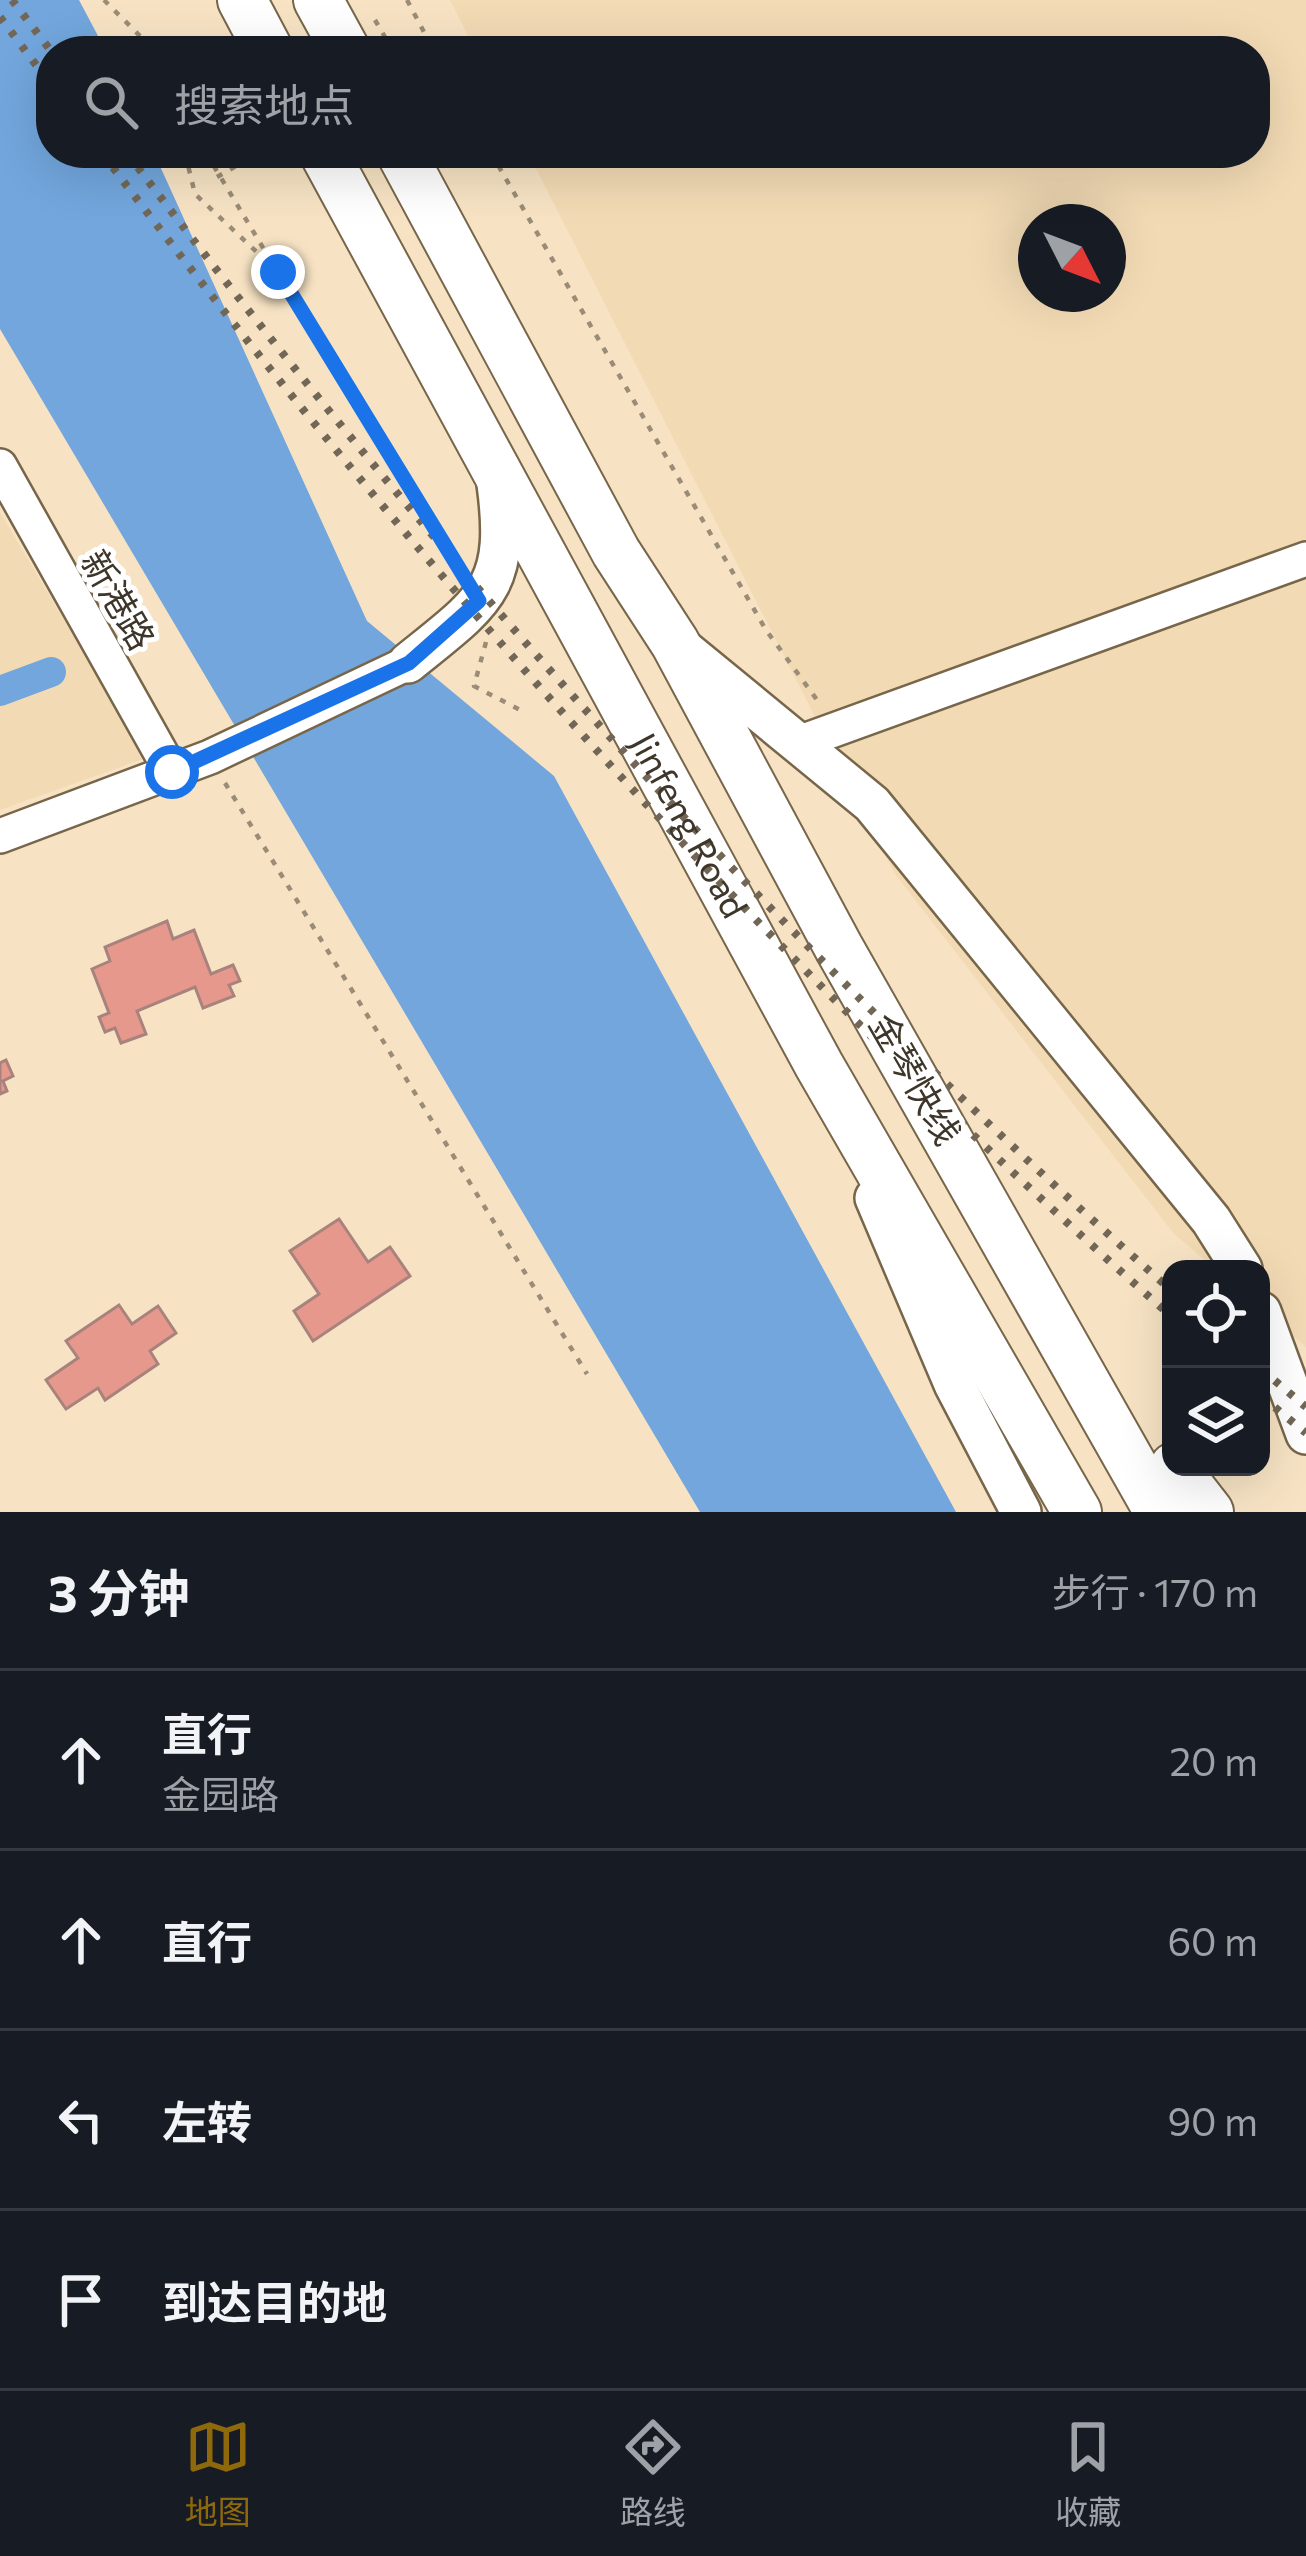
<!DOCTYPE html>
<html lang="zh">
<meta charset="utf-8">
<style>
:root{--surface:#171b24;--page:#20242c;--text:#f1f3f6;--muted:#9ea1a6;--line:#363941;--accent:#8d690c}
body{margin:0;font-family:Commissioner,"Noto Sans SC",sans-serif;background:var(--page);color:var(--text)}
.controls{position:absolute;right:36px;bottom:36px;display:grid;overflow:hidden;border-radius:24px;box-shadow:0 12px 48px #0002}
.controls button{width:108px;height:108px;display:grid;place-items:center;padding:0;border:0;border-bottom:3px solid var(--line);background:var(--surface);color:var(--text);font:60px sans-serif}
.compass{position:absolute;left:1018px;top:204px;width:108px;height:108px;border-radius:50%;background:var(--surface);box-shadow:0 12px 48px #0002;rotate:132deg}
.stop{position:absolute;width:36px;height:36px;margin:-27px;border:9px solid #1a73e8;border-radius:50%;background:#fff}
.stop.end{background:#1a73e8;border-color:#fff;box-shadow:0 3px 12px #0008}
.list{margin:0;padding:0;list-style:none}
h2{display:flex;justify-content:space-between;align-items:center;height:156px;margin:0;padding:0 48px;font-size:51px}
h2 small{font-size:39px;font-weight:400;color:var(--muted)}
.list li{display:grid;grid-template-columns:78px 1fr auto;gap:36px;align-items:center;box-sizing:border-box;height:180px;padding:0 48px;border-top:3px solid var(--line)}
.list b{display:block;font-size:45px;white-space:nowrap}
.list p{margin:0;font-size:39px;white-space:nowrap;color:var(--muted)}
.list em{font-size:39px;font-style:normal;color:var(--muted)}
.icon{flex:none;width:66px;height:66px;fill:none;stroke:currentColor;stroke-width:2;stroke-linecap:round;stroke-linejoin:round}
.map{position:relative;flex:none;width:1306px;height:1512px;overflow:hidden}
.search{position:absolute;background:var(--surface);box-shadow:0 12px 48px #0002;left:36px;right:36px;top:36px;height:132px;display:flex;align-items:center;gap:30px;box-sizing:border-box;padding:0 42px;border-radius:48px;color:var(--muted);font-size:45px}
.sheet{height:876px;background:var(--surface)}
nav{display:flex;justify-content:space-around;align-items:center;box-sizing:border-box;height:168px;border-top:3px solid var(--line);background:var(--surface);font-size:33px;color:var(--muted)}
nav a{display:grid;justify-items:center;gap:6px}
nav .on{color:var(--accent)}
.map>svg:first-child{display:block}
.built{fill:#f2dab4;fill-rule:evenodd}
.water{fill:#72a6dd}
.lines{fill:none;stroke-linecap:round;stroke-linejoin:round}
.canal{stroke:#72a6dd;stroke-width:30}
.building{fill:#e7988c;stroke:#a8837d;stroke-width:3}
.minor-casing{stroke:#77664a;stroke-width:38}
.major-casing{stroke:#77664a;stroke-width:44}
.highway-casing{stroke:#77664a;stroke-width:52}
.path{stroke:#9a8c76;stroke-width:4.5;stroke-dasharray:6 9;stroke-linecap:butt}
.minor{stroke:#fff;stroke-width:33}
.major{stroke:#fff;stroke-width:39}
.highway{stroke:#fff;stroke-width:48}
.rail{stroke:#726756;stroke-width:8;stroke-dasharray:6 12;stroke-linecap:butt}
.route{stroke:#1a73e8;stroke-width:15}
.labels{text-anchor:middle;stroke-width:10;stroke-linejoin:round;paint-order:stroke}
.street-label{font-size:36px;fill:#3e362a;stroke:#fff}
</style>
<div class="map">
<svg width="1306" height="1512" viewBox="0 0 1306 1512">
<rect width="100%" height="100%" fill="#f7e3c4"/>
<!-- built -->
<path class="built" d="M450 0H1306V1347L1261 1308V1269H1215L1174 1234 895 874 528 153H1255V51H476ZM1036 222H1108V294H1036Z
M0 512 146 758 0 810Z"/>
<!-- water -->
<path class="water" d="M0 0H79L106 51H51V153H154L367 621 554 776 956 1512H700L0 329Z"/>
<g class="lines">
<!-- canal -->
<path class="canal" d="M0 691 51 672"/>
</g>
<!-- building -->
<path class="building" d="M167 921 173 939 194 930 211 974 233 965 240 981 229 985 234 996 203 1008 195 987 137 1011 146 1034 121 1043 115 1028 105 1032 99 1017 109 1013 92 969 110 961 105 947Z
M6 1060 13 1076 3 1081 7 1091 0 1094V1063Z
M339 1219 368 1262 390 1247 410 1276 313 1341 294 1311 319 1294 290 1251Z
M119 1305 132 1324 158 1306 176 1333 150 1351 158 1364 105 1400 98 1388 66 1409 46 1380 78 1358 66 1341Z"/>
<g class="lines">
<defs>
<path id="minor" d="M0 466 171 771
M798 743 1306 559
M0 836 210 757 408 663"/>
<path id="major" d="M682 648 872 804 1211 1220 1242 1269
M408 663C486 600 511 588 497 484
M875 1198 954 1384 1021 1512
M1261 1312 1306 1434"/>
<g id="highway">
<path d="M242 0 269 51"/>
<path d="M318 0 346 51"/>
<path id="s1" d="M324 153 819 1065 1077 1512"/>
<path d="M401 153 616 552 675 643 839 948 1159 1512"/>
<path d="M1174 1467 1209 1512"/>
</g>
</defs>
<!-- minor casing -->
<use href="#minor" class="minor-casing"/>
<!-- major casing -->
<use href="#major" class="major-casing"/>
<!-- highway casing -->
<use href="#highway" class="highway-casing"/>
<!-- path -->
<path class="path" d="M104 0 155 51
M407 0 434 51
M375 20 393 51
M185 153 195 194 278 272 460 569
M206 153 274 266
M457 153 463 162 476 153
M491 153 766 630 820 704
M217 177 259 153
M486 642 474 686 526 713
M225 783 587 1374"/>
<!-- minor -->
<use href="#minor" class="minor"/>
<!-- major -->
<use href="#major" class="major"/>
<!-- highway -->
<use href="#highway" class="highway"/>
<!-- rail -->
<path class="rail" d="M12 0 51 51
M0 17 51 85
M102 153C419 574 776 968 1171 1316
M127 153C436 563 785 951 1171 1290
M1261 1369 1306 1407
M1261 1396 1306 1433"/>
</g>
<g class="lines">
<!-- route -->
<path class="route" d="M172 772 409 663 479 601 278 272"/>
</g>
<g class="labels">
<!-- street labels -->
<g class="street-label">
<text transform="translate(118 600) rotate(60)" y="13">新港路</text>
<text dy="13" stroke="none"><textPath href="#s1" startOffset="765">Jinfeng Road</textPath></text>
<text transform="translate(915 1079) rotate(60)" y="13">金琴快线</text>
</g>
</g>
</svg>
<div class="controls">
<button><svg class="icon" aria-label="locate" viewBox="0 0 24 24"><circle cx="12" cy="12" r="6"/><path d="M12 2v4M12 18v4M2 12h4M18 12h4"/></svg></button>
<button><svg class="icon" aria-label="layers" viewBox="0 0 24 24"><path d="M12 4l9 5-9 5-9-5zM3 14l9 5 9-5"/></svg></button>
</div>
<svg class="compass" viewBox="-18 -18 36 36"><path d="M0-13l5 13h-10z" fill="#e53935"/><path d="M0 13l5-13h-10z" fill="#9ea1a6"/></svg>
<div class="stop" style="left:172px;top:772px"></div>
<div class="stop end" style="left:278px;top:272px"></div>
<div class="search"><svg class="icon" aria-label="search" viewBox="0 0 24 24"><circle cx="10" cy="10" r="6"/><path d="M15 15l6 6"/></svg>搜索地点</div>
</div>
<section class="sheet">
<h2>3 分钟<small>步行 · 170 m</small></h2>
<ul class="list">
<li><svg class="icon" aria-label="ahead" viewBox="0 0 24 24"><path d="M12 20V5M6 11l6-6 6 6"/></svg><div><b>直行</b><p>金园路</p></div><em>20 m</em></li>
<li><svg class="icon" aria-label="ahead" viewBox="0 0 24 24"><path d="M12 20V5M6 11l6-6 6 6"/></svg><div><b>直行</b></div><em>60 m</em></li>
<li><svg class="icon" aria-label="left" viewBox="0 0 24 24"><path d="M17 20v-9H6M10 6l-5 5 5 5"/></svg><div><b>左转</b></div><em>90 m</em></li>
<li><svg class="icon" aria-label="arrive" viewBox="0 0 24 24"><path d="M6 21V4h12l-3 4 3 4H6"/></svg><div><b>到达目的地</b></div></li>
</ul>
</section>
<nav>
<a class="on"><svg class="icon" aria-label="map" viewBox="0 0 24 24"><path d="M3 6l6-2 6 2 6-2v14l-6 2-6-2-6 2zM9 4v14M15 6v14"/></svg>地图</a>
<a><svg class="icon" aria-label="directions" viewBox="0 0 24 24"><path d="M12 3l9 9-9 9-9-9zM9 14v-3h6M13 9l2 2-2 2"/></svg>路线</a>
<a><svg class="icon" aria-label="saved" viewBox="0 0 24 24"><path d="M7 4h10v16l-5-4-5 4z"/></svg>收藏</a>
</nav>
